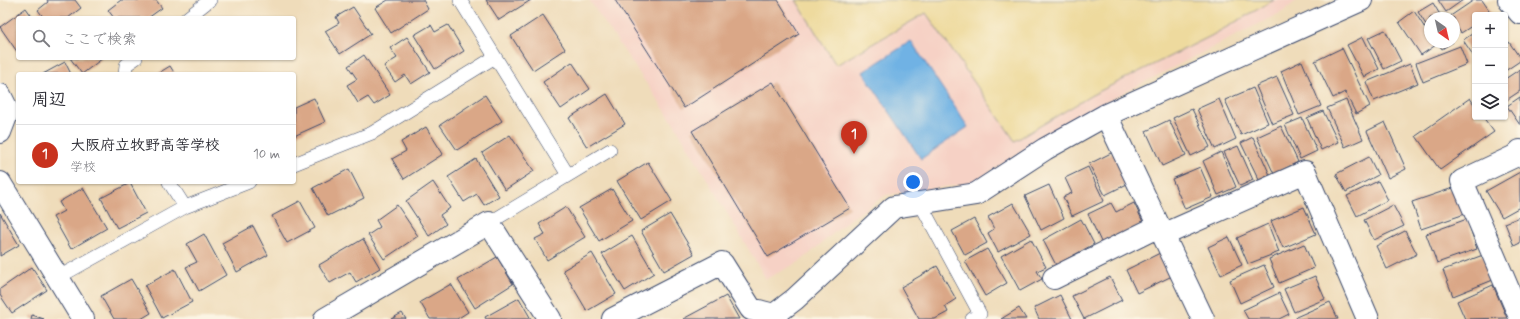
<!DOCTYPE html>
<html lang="ja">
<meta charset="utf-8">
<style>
:root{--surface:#fff;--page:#f2f2f3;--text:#2b2b33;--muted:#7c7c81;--line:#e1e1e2;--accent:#c8321e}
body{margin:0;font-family:Mynerve,"Klee One",sans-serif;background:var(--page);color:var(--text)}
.controls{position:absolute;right:12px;top:12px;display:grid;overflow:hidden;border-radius:4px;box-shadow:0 1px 3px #0004}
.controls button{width:36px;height:36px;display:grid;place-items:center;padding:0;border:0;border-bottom:1px solid var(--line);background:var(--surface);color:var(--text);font:20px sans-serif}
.compass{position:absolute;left:1424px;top:12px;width:36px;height:36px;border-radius:50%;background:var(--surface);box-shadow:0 1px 3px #0004;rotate:146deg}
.you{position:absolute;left:913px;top:182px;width:14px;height:14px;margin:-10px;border:3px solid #fff;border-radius:50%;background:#1a73e8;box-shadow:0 0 0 6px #1a73e833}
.badge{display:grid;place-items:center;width:26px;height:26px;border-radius:50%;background:var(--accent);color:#fff;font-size:13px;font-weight:700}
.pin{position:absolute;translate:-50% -33px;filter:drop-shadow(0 1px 2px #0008)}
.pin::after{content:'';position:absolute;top:21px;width:14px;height:12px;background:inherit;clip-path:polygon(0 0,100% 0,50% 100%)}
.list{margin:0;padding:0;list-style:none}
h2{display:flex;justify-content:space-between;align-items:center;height:52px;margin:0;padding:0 16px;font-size:17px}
h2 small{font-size:13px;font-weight:400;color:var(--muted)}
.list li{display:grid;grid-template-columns:26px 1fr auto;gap:12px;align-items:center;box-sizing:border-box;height:60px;padding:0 16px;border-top:1px solid var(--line)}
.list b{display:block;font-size:15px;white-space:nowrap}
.list p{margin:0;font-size:13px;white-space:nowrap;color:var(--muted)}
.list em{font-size:13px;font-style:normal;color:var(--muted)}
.icon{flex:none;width:22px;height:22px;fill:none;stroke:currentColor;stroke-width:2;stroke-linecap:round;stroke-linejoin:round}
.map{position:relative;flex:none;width:1520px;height:319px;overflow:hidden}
.search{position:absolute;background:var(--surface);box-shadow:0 1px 3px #0004;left:16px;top:16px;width:280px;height:44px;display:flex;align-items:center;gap:10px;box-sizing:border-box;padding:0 14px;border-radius:4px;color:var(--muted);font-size:15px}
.panel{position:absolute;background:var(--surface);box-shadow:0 1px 3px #0004;left:16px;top:72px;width:280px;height:112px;border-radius:4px}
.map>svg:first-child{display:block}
.built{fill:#f6d1c5}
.sand{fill:#eeda9e;stroke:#84847e}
.water{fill:#6fb2e4;stroke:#4570a1}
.building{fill:#daa787}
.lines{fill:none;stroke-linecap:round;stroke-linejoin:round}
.lane-casing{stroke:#3b496c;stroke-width:14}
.street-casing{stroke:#3b496c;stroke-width:24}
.lane{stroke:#fff;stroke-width:13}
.street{stroke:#fff;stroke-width:22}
</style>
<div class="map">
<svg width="1520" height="319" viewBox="0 0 1520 319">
<rect width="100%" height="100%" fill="#fcf5e5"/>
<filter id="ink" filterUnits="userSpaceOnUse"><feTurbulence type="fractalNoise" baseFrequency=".025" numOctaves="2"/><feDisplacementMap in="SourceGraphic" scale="8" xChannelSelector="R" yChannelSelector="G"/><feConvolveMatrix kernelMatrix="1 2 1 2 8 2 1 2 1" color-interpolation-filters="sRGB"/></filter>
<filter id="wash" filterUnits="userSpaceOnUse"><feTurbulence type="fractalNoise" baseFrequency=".012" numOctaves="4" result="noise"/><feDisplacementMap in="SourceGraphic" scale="16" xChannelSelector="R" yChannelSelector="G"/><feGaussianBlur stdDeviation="0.9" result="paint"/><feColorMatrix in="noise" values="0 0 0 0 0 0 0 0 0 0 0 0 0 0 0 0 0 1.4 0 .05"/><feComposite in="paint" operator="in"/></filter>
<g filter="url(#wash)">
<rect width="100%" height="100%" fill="#efdcba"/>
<!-- built -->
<path class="built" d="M589 0H1297L1284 11 1074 118 972 183 886 195 849 220 801 261 766 279 675 125Z"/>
<!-- sand -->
<path class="sand" d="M796 0H1274L1211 36 1092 95 1015 141 926 13 836 65Z"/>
<!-- water -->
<path class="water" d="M911 41 968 127 921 159 863 72Z"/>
<g id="blocks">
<!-- building -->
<path class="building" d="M47 0H75L81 8 68 18H44L38 10 48 2Z
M121 0H156L162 8 148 18H114L108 10Z
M388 0H423L428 9 391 33 375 8Z
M486 0H531L499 20Z
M615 0H778L799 34 684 108Z
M1438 0H1463L1446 12Z
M1474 0H1482L1491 13 1488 15H1475V24L1461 33 1454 23V18L1449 17Z
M1433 3 1442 18H1430V31L1418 12Z
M353 7 371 34 340 54 325 31 339 23 336 17Z
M26 8 33 18H18V53L0 27Z
M1414 11 1430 36V42H1434L1436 45 1421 55 1399 22Z
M543 15 565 49 533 70 511 36Z
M431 25 435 32 448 25 464 51 435 69 414 35Z
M1385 30 1401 61 1384 69 1368 38Z
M1475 32V58L1463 40Z
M407 37 430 72 411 84 405 75 395 82 384 66 397 58 390 48Z
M1363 37 1379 69 1364 77 1347 45Z
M1437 42H1453L1442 49Z
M1509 42 1520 58V61L1505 71V44Z
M1460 46 1467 64 1423 82 1416 63Z
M1342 48 1370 106 1356 114 1345 92 1333 98 1315 61Z
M364 55 390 95 374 105 368 97 358 103 347 85 357 79 348 66Z
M70 58H103L82 74Z
M1302 61 1321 106 1299 115 1281 71Z
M65 62 71 74H43Z
M572 62 590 89 561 109 543 82Z
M1410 64 1418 83 1374 101 1366 82Z
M170 66 175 74H157Z
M1520 69V91L1505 101V79Z
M1277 77 1294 115 1272 124 1256 86Z
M773 82 850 208 768 257 692 131Z
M1253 88 1268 123 1241 135 1225 100Z
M607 94 625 124 587 147 569 118Z
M485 95 502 121 457 150 440 125Z
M1520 97V125L1507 106Z
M314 98 325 122 294 136V107Z
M1470 98 1475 106V117H1483L1494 132 1440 170 1416 136Z
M1219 99 1236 139 1215 149 1197 109Z
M1346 100 1363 139 1345 147 1327 108Z
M1192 109 1210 147 1191 156 1173 118Z
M1323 111 1338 142 1321 150 1307 118Z
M1302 118 1317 151 1300 159 1285 125Z
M1169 120 1186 155 1162 166 1146 131Z
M1385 122 1406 169 1388 178 1367 131Z
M1281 126 1298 162 1274 174 1257 137Z
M426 127 443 154 404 179 392 159 406 151 401 142Z
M510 135 534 171 505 190 482 153Z
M1253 137 1270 175 1259 180 1241 143Z
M1238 146 1253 180 1240 186 1224 152Z
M1115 151 1131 182 1105 195 1089 164Z
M1221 152 1236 187 1218 195 1203 161Z
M1369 157 1378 175 1346 192 1336 174Z
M476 159 499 196 484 205 477 194 464 202 448 177Z
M648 162 672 201 641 220 617 181Z
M1088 167 1104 201 1072 216 1063 197 1072 193 1065 178Z
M1200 167 1213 197 1185 209 1172 179Z
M349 169 364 198 328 216 313 188Z
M1520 172V207L1502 217 1486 191Z
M1378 181 1388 200 1357 216 1347 196Z
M433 182 450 208 440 215 446 224 429 236 406 201Z
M130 183 146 213 117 228 101 198Z
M1049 185 1064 218 1041 230 1025 196Z
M1456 187 1465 214 1421 229 1412 202Z
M83 188 107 228 71 249 53 217 64 211 59 202Z
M612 189 632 221 599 241 579 208Z
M300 201 315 228 287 243 272 216Z
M1013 203 1031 234 998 252 988 233 994 229 988 217Z
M1111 203 1116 212 1134 203 1144 224 1102 244 1088 214Z
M397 205 418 236 384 259 368 235 380 227 376 220Z
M1393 205 1404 226 1374 240 1364 220Z
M566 207 585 237 547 260 535 239 545 234 539 224Z
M1304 207 1316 234 1283 248 1271 221Z
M0 213 19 245 0 256Z
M670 214 694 254 664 271 641 231Z
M1520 217V243L1514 246 1505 223Z
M974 219 987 243 965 255 952 231Z
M1081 219 1094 244 1056 265 1043 240Z
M1467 219 1477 249 1437 263 1426 234Z
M1268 224 1279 252 1248 264 1237 238Z
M253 226 268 255 237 272 222 243Z
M1405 231 1417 254 1387 269 1376 246Z
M204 234 226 275 199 291 186 267 197 262 187 244Z
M632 236 654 273 625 291 602 254Z
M1229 237 1242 265 1221 275 1208 247Z
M363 239 380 268 356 282 350 272 330 283 319 265Z
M1031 239 1046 267 1037 271 1042 279 1020 291 1001 256Z
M1304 244 1314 268 1279 283 1269 259Z
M987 249 1007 283 985 296 965 261Z
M592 253 616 294 587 311 563 270Z
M1160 253 1172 276 1137 293 1126 270Z
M1483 255 1493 280 1453 296 1443 270Z
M497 257 513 284 475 308 458 280Z
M1264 265 1274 287 1240 303 1230 280Z
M937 266 956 299 945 306 948 312 935 319H919L901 287Z
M32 267 47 290 12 313 0 295V289Z
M175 269 192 302 162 318 145 286Z
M1315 276 1325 299 1294 312 1284 289Z
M1110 277 1122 300 1084 319 1072 296Z
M131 279 151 313 141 319H114L101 296Z
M451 284 468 312 457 319H430L420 302Z
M1493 285 1507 318 1465 319 1457 301Z
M1279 293 1289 314 1279 319H1248L1243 310Z
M1060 295 1072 319H1039L1034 308Z
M726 296 739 319H683Z
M519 298 531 319H486L485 317Z
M1330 302 1338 319H1297L1296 317Z
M1019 308 1026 319H1001Z
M402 313 406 319H391Z
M32 315 44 319H31Z"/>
</g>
</g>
<g filter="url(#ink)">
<use href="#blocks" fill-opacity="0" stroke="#3b496c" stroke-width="1"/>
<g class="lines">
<defs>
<path id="lane" d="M460 0 568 175
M187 18 210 0
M125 74 126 65 136 58
M294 164 372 133 495 57
M169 182 185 207
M920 203 980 314 972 319
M489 223 610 150
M57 278 185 207 249 182"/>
<path id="street" d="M1509 0 1520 13
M0 95 8 111 0 132
M1520 151 1515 156 1462 181 1520 317
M0 183 83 319
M1163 235 1305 172 1368 319
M1054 278 1159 226
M325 319 489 223 550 319
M613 319 722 263 751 309 774 315 795 299 894 207 976 194 1045 149 1106 115
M1203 319 1106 115 1361 0"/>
</defs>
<!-- lane casing -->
<use href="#lane" class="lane-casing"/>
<!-- street casing -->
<use href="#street" class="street-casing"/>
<!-- lane -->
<use href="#lane" class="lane"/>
<!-- street -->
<use href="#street" class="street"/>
</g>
</g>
</svg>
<div class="controls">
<button>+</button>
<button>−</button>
<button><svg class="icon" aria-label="layers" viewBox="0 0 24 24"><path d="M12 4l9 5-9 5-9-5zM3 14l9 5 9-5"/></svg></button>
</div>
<svg class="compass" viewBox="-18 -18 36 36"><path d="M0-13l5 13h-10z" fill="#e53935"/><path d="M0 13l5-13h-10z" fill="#7c7c81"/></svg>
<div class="you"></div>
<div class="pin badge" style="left:854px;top:154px">1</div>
<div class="search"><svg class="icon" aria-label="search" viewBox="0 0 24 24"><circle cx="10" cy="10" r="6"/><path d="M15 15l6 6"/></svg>ここで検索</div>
<section class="panel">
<h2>周辺<small></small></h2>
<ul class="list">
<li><span class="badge">1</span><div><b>大阪府立牧野高等学校</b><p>学校</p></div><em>10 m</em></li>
</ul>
</section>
</div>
